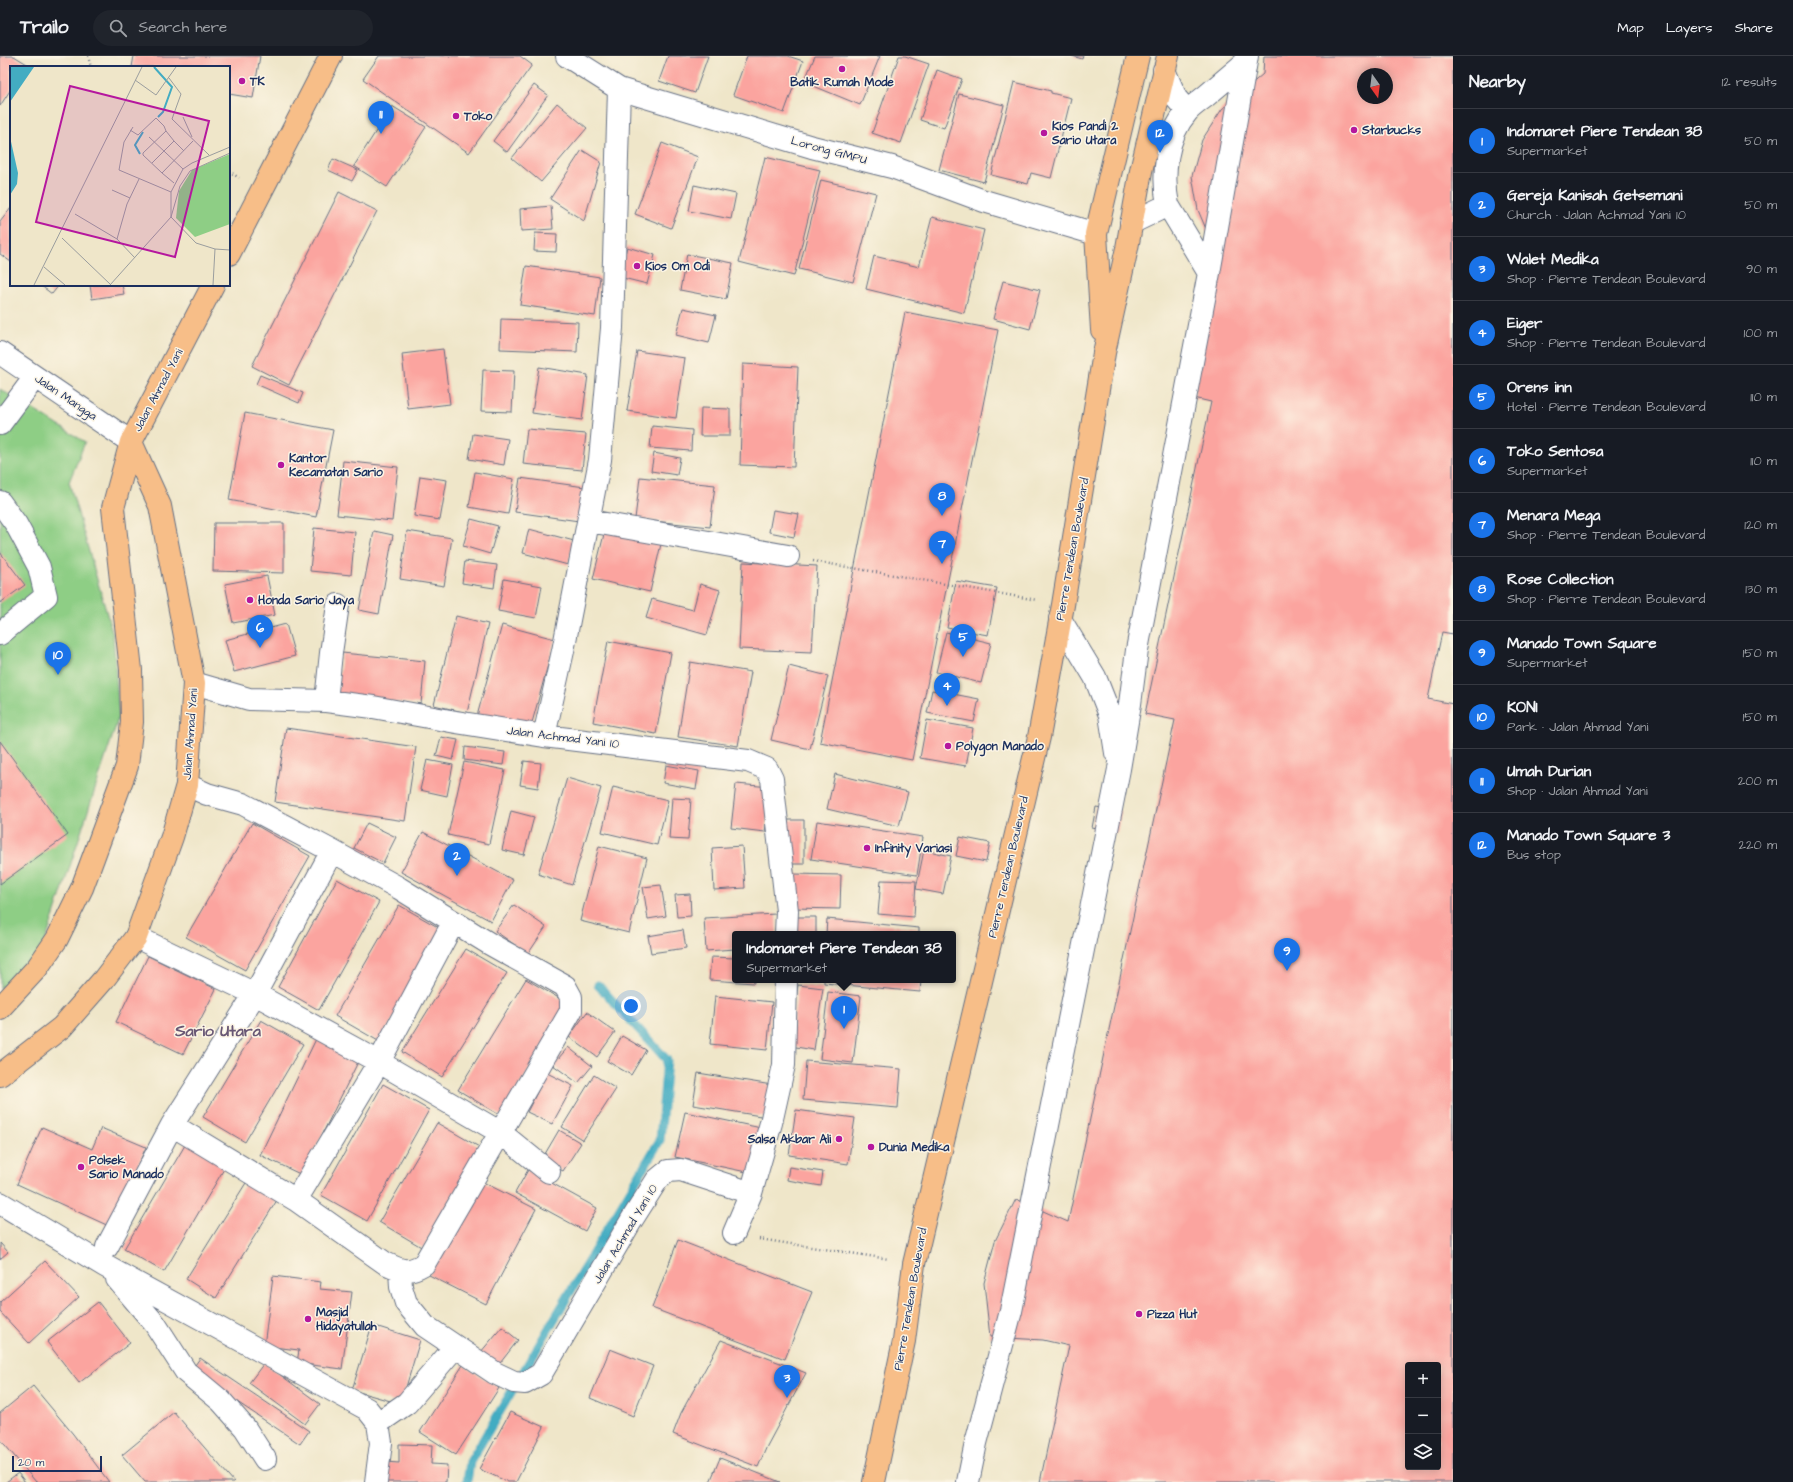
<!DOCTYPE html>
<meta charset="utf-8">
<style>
:root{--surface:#171b24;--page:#20242c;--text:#f1f3f6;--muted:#9ea1a6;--line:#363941;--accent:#1a73e8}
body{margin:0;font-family:"Architects Daughter",sans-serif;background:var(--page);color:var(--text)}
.controls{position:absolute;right:12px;bottom:12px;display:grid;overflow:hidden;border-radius:4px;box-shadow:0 2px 10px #0003}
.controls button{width:36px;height:36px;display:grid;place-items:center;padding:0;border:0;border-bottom:1px solid var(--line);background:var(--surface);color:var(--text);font:20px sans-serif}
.compass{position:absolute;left:1357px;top:12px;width:36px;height:36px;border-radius:50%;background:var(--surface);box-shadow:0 2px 10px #0003;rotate:166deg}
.scale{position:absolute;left:12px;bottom:10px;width:90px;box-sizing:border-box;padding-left:4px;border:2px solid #1b2f5e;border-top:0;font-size:11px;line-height:14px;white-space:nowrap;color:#1b2f5e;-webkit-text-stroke:3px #fcf5e5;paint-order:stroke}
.you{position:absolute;left:631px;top:950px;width:14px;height:14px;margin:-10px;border:3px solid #fff;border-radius:50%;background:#1a73e8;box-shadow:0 0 0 6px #1a73e833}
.badge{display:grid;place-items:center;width:26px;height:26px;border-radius:50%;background:var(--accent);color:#fff;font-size:13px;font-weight:700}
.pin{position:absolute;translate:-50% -33px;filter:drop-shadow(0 1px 2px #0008)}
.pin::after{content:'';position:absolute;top:21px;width:14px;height:12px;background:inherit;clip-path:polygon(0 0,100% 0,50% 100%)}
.popup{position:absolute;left:732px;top:875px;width:224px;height:52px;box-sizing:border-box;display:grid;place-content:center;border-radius:4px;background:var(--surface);filter:drop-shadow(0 1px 3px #0005);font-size:13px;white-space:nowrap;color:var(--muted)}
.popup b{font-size:15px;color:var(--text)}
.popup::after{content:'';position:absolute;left:50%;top:100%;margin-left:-8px;border:8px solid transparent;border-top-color:var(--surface)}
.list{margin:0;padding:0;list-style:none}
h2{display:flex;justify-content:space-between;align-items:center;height:52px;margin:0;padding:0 16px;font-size:17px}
h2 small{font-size:13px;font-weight:400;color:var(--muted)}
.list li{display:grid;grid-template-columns:26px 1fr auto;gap:12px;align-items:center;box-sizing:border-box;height:64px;padding:0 16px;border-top:1px solid var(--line)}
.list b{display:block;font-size:15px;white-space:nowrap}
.list p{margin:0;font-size:13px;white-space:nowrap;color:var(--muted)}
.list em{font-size:13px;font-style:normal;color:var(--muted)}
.icon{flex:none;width:22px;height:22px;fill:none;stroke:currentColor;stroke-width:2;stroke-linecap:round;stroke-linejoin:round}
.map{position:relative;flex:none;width:1453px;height:1426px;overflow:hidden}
header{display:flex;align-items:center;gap:24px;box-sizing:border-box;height:56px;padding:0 20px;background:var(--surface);border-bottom:1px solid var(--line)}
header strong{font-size:19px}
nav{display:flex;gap:22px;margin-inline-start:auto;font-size:14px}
.search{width:280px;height:36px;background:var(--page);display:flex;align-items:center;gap:10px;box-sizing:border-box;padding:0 14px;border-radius:22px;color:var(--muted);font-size:15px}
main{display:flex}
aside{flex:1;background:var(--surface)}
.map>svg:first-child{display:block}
.green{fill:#8ece85;stroke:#547e72}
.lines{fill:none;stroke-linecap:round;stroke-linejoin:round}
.stream{stroke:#43acc2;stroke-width:9}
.building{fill:#fba49f;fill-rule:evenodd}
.minor-casing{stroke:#656f83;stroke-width:24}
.major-casing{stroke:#656f83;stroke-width:24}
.highway-casing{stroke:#656f83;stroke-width:24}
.path{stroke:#656f83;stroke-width:2.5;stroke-dasharray:1 3;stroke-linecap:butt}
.minor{stroke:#fff;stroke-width:22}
.major{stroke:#f7be88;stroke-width:22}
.highway{stroke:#f7be88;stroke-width:22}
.poi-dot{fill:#b5179e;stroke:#fcf5e5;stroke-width:1.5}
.labels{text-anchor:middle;stroke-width:3;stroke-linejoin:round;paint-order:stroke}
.poi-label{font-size:12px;font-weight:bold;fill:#1b2f5e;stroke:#fcf5e5;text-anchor:start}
.street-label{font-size:12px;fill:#1b2f5e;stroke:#fcf5e5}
.district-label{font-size:16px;font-weight:bold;fill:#695875;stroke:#fcf5e5}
.inset-river{fill:none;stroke:#43acc2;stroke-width:2}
.inset-road{fill:none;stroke:#9a9d9e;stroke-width:1}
.view{fill:#b5179e;fill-opacity:0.15;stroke:#b5179e;stroke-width:2}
.inset-edge{fill:none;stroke:#1b2f5e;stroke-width:2}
</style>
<header>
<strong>Trailo</strong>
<div class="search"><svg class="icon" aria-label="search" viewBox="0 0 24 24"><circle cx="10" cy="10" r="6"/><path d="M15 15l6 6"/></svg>Search here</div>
<nav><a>Map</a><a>Layers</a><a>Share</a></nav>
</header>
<main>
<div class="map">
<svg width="1453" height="1426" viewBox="0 0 1453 1426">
<rect width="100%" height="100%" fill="#fcf5e5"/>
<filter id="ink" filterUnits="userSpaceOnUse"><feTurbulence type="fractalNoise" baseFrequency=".025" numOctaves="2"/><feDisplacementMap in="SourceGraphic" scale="8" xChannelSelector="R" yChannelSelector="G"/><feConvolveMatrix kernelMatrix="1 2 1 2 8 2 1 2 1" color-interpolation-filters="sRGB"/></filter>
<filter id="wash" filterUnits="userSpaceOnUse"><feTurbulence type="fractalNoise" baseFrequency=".012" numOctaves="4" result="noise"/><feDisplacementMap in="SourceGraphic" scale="16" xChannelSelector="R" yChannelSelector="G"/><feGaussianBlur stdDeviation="0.9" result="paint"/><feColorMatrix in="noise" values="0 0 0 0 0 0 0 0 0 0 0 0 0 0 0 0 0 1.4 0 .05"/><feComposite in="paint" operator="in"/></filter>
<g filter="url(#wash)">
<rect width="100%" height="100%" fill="#efe6c9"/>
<!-- green -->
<path class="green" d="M0 333 85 386 69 426 113 579 119 660 40 902 0 932Z"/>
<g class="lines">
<!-- stream -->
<path class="stream" d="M467 1426 470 1406 660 1084 667 1004 598 929"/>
</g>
<g id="blocks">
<!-- building -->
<path class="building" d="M0 0H14L27 8 25 11H11V33L0 50Z
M134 0H260L253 42 229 38V11H132Z
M379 0H520L532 9 469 97 363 23Z
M668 0H708L695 37 659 25Z
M747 0H788L803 5 784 57 733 39Z
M815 0H880L860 49 804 26Z
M899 0H905L929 8 901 87 872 77Z
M1072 0H1083L1082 3Z
M1264 0H1453V578L1442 576 1428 643 1453 648V1426H1040L1069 1290 1043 1284 990 1281 984 1227 995 1185 1016 1143 1068 1166 1175 664 1145 658 1211 346 1194 342 1217 199 1198 154 1192 120 1202 84 1222 53 1263 18ZM1363 18H1387V42H1363ZM1408 1309H1438V1411H1408Z
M937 14 962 23 944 72 920 64Z
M1014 26 1051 35V37L1071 42 1051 122 1031 117 1028 128 991 119Z
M534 29 548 39 507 96 493 85Z
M959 38 1004 49 984 126 939 114Z
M557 47 587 72 541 126 512 102Z
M392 50 426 71 387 131 354 110Z
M662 87 698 101 671 172 635 158Z
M582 94 601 106 584 165 550 143Z
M765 101 820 114 794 220 739 206Z
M333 103 358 114 352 125 328 114Z
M821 124 876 137 853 226 799 213Z
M694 129 736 138 731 163 689 155Z
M339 136 377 155 289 329 252 310Z
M551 150 553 173 521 175 520 153Z
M11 152V206L0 198V166Z
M932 161 984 174 964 257 866 233 874 200 919 211Z
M535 177 557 178 556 196 534 195Z
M627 191 655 199 647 228 619 221Z
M687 198 733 207 726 243 680 234Z
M526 210 600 221 595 260 520 249Z
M1003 225 1040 234 1030 273 993 263Z
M40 229H59L52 238Z
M90 229H122L124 238 92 243Z
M683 252 716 259 709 287 676 279Z
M905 256 998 274 912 704 820 686Z
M501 263 578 266 577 296 500 293Z
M443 293 450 348 408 353 402 298Z
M637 295 685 302 676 362 627 355Z
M743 308 798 311 794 411 740 409Z
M539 311 588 319 582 364 532 357Z
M483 314 514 315 512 356 481 355Z
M260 319 303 337 299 347 256 328Z
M701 352 730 353V380H700Z
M245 357 333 374 316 461 229 444Z
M652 370 692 374 691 395 650 392Z
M527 373 586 378 582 414 523 408Z
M473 378 508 383 504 409 469 403Z
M654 397 680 402 677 419 651 415Z
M343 405 398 411 392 465 337 459Z
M475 416 514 423 508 458 469 451Z
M420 420 447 424 440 464 414 460Z
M640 421 715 429 710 471 635 463Z
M520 422 585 431 579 465 515 456Z
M773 454 799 458 794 481 769 476Z
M471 463 498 470 490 498 463 490Z
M214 467H284V517L213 515Z
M314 472 355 476 351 519 310 515Z
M529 473 574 485 568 509 523 497Z
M605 474 661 488 650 536 593 523Z
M374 475 393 479 379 558 359 554Z
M407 475 452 482 444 530 400 523Z
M0 496 25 529 0 547Z
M465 505 497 509 494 532 462 527Z
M743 506 817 510 812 596 739 593Z
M267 520 275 559 233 567 225 528Z
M504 523 542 530 536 562 498 555Z
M956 525 997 532 988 579 947 572Z
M700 528 720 534 707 579 646 562 652 543 693 554Z
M456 560 488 568 467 657 434 649Z
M286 568 295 600 234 616 225 584Z
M502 569 555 583 530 674 477 660Z
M946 576 991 587 981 627 936 616Z
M608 585 671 597 656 678 593 666Z
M342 597 425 605 421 648 337 641Z
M690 606 751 616 738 690 678 681Z
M789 610 828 620 810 693 771 684Z
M932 634 979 643 974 666 927 657Z
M927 664 973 672 966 710 920 702Z
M286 672 416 691 405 765 275 746Z
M441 681 458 684 453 704 436 700Z
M0 685 68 779 0 828Z
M465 691 505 696 503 709 464 704Z
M427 704 453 709 447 740 420 734Z
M524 705 541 707 538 732 520 729Z
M464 706 505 714 489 788 448 779Z
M666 709 699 715 696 733 663 727Z
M835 718 908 736 899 770 827 753Z
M567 722 601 732 572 829 538 818Z
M736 728 771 731 765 776 731 772Z
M613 731 668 744 657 789 602 776Z
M672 742 691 743 688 784 669 783Z
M1096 751 1121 755 1117 777 1092 772Z
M511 755 534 761 524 799 502 794Z
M787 764H804V808H787Z
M817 765 923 781 917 819 811 803Z
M252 767 310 800 245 914 186 881Z
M367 767 396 781 383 807 354 792Z
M423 776 513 824 491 865 401 816Z
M960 781 990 787 986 806 956 800Z
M599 790 647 802 629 877 580 865Z
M742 790 745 832 714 834 712 792Z
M924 794 951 800 943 838 916 833Z
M794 818 841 819 840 853 793 852Z
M337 823 379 846 319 954 278 931Z
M881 824 916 825 914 861 878 858Z
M661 829 666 860 648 863 643 831Z
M690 838 691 860 677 861 675 839Z
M399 849 443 874 380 986 335 960Z
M514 849 546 871 528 898 495 875Z
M776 858 777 878H735V893L706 895 704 862Z
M795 861H816V878H795Z
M827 863 919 872V878H826Z
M683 874 686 892 651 897 648 880Z
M466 893 507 917 442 1021 402 996Z
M148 900 216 933 183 998 116 966Z
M711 901 735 902V924H754V927L709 924Z
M526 923 569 948 501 1060 458 1034Z
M824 924H921L920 936 824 927Z
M798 929 823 932 814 994 790 990Z
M828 936 861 940 853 1007 820 1003Z
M715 940 772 946 767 994 710 988Z
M587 956 615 976 597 1001 569 981Z
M261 964 303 988 245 1086 203 1061Z
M622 980 646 994 631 1019 607 1005Z
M316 983 359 1004 302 1119 260 1099Z
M568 991 592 1010 578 1027 553 1009Z
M806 1005 901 1013 898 1052 803 1044Z
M547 1017 573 1030 552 1068 527 1056Z
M698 1017 772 1029 767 1061 693 1049Z
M594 1019 616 1033 583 1084 562 1071Z
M383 1028 429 1054 367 1165 321 1139Z
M796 1054 855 1062 848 1108 789 1099Z
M685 1056 766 1073 756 1118 675 1101Z
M437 1067 481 1092 423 1192 379 1166Z
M42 1071 92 1093 101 1072 146 1091 111 1171 17 1128Z
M559 1074 581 1087 563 1115 542 1103Z
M188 1084 228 1106 164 1216 124 1193Z
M789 1111 823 1116 821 1130 787 1124Z
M528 1114 597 1152 585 1175 515 1137Z
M249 1122 279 1141 216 1242 186 1223Z
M479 1124 536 1153 486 1248 429 1219Z
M678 1184 812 1236 785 1303 652 1252Z
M0 1187 8 1196 0 1203Z
M45 1205 79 1241 29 1287 0 1256V1246Z
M273 1220 321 1226 320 1233 352 1236 342 1313 297 1307 299 1294 264 1290Z
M98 1246 130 1287 79 1327 47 1286Z
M372 1269 420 1284 401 1348 352 1334Z
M502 1271 518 1284 497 1311 480 1297Z
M721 1284 806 1317 767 1390 758 1411 673 1378 681 1357Z
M610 1293 653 1310 633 1360 590 1342Z
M200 1302 309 1375 300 1388 191 1315Z
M264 1307 320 1348 305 1368 249 1327Z
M463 1309 499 1332 456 1399 420 1376Z
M33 1330 73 1378 109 1426H36L0 1383V1357Z
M174 1356 234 1426H145L122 1399Z
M510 1356 544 1371 516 1426H508L479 1413Z
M399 1388 432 1389 431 1408 447 1409 446 1426H384L385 1406 399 1407Z
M720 1402 780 1426H710Z
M18 1417 25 1426H6Z"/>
</g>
</g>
<g filter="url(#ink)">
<use href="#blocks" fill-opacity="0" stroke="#656f83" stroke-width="1"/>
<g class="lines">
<defs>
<path id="minor" d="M567 0 619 33 812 91 892 111 984 145 1096 178
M1164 14 1176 42 1187 55
M1131 167 1168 149
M1209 217 1168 149C1162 119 1166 80 1187 56 1192 50 1200 45 1206 40 1219 29 1233 17 1246 6
M0 297 131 386
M0 368 35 321
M0 446 16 468 39 511 46 540 0 578
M589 465 788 500
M1060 563 1095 621 1110 659 1116 697
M194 627 249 643 326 645 373 651 456 666 544 680 748 705 767 713 772 723 787 855 786 878
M326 645 331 597 338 549
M544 680 563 595 600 404 612 272 619 33
M187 729 207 738 243 748 332 795 399 832 490 888 565 930 571 941V955L424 1208C407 1218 402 1215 385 1207L296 1144 379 1006 453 867
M136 881 255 938 379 1006 501 1077 549 1116
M172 1069 296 1144
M0 1147 105 1210 367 1353 378 1367 381 1387 376 1426
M734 1177 751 1137 771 1067 784 1009 786 924
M107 1191 172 1069 255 938 332 795
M400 1214 401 1231 406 1247 425 1270 495 1317 514 1326 525 1327 541 1318 631 1165 657 1124 668 1115 681 1114 751 1137
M117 1223 155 1268 186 1316 221 1345 245 1372 265 1403
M378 1367 407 1347 455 1291
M968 1426 976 1387 1011 1255 1119 713 1130 648 1137 594 1209 217 1247 0"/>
<path id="major" d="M229 198 331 0
M0 952 37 912 57 883 82 832 127 710 132 666 131 614 113 452 131 386 213 229
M0 1019 62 971 104 923 136 881 172 781 187 729 194 627 160 450 131 386"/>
<path id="highway" d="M1102 274 1096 178 1138 0
M874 1426 904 1285 914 1208 1039 681 1063 549 1104 297 1127 192 1141 115 1168 0"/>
</defs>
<!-- minor casing -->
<use href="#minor" class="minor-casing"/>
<!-- major casing -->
<use href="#major" class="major-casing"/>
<!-- highway casing -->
<use href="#highway" class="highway-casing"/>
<!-- path -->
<path class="path" d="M88 0 91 11
M229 115 239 122
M813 505 1037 544
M759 1183 889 1203"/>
<!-- minor -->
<use href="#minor" class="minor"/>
<!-- major -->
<use href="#major" class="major"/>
<!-- highway -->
<use href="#highway" class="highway"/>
</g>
</g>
<!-- markers -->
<g class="poi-dot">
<circle cx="842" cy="13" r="4"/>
<circle cx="242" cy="25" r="4"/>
<circle cx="456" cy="60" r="4"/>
<circle cx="1354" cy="74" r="4"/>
<circle cx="1044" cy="77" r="4"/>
<circle cx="637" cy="210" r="4"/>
<circle cx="281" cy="409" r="4"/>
<circle cx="250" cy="544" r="4"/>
<circle cx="948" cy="690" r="4"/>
<circle cx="867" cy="792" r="4"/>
<circle cx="839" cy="1083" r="4"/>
<circle cx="871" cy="1091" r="4"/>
<circle cx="81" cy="1111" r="4"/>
<circle cx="1139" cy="1258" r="4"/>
<circle cx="308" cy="1263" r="4"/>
</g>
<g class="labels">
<!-- poi labels -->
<g class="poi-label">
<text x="250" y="29">TK</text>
<text x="842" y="30" text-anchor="middle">Batik Rumah Mode</text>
<text x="464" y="64">Toko</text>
<text x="1052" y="74">Kios Pandi 2<tspan x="1052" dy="14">Sario Utara</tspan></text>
<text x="1362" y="78">Starbucks</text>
<text x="645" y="214">Kios Om Odi</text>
<text x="289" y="406">Kantor<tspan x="289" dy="14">Kecamatan Sario</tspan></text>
<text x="258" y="548">Honda Sario Jaya</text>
<text x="956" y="694">Polygon Manado</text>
<text x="875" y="796">Infinity Variasi</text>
<text x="831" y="1087" text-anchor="end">Salsa Akbar Ali</text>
<text x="879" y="1095">Dunia Medika</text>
<text x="89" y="1108">Polsek<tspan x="89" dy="14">Sario Manado</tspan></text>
<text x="316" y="1260">Masjid<tspan x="316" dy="14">Hidayatullah</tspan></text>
<text x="1147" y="1262">Pizza Hut</text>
</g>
<!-- street labels -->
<g class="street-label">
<text transform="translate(829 94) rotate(15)" y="4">Lorong GMPU</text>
<text transform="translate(158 334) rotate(-62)" y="4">Jalan Ahmad Yani</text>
<text transform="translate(66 341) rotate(34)" y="4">Jalan Mangga</text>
<text transform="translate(1072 493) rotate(-80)" y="4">Pierre Tendean Boulevard</text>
<text transform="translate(190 678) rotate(-86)" y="4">Jalan Ahmad Yani</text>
<text transform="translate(563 681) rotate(7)" y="4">Jalan Achmad Yani 10</text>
<text transform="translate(1008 811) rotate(-77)" y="4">Pierre Tendean Boulevard</text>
<text transform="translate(625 1178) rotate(-59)" y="4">Jalan Achmad Yani 10</text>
<text transform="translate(910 1243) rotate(-80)" y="4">Pierre Tendean Boulevard</text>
</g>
<!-- district labels -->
<g class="district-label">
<text x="218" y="980">Sario Utara</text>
</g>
</g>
<!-- overview -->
<g transform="translate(10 10)">
<rect width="220" height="220" fill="#efe6c9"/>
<path d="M220 88V158L185 171 166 152 169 125 182 104Z" fill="#8ece85"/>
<path d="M0 1H24L0 36ZM0 71 8 107 7 118 0 129Z" fill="#43acc2"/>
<path class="inset-river" d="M144 1 162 21 153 46 148 51M130 88 125 79 133 66"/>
<path class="inset-road" d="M159 12 171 28 162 53 199 89M125 14 146 29 166 1M173 51 182 71M123 61 114 76 109 104 161 126M120 64 128 69 146 52 154 60 156 65M139 71 173 103M164 75 174 85M142 97 164 75 156 65 133 87V89L152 107 164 117M152 107 183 75M102 124 120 132M65 148 107 173 125 192M161 151 186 177 205 183 220 184M161 151V126L173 103 182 97 220 81M52 172 101 219M107 173 117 138 129 113M34 201 55 219M24 219 132 1M100 219 161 151 170 120 180 105 220 87M203 219 205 183"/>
<path class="view" d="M60 20 199 55 165 191 26 156Z"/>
<rect width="220" height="220" class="inset-edge"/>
</g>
</svg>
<div class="controls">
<button>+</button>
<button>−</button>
<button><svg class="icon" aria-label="layers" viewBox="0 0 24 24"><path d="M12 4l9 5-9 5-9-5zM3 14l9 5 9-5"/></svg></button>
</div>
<svg class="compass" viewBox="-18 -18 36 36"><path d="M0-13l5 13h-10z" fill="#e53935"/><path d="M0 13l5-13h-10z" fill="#9ea1a6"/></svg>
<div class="scale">20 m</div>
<div class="you"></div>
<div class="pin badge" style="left:844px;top:973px">1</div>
<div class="popup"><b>Indomaret Piere Tendean 38</b>Supermarket</div>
<div class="pin badge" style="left:457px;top:820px">2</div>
<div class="pin badge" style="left:787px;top:1342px">3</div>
<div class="pin badge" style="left:947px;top:650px">4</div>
<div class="pin badge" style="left:963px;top:601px">5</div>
<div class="pin badge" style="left:260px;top:592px">6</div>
<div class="pin badge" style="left:942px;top:508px">7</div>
<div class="pin badge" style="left:942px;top:460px">8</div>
<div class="pin badge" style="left:1287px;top:915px">9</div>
<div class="pin badge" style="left:58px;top:619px">10</div>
<div class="pin badge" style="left:381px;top:78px">11</div>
<div class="pin badge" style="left:1160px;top:97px">12</div>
</div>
<aside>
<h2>Nearby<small>12 results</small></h2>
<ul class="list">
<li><span class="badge">1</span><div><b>Indomaret Piere Tendean 38</b><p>Supermarket</p></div><em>50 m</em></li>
<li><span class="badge">2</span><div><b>Gereja Kanisah Getsemani</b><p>Church · Jalan Achmad Yani 10</p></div><em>50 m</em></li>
<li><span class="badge">3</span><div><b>Walet Medika</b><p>Shop · Pierre Tendean Boulevard</p></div><em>90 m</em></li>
<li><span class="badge">4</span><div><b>Eiger</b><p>Shop · Pierre Tendean Boulevard</p></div><em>100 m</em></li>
<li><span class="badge">5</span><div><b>Orens inn</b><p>Hotel · Pierre Tendean Boulevard</p></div><em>110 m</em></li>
<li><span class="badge">6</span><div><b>Toko Sentosa</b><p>Supermarket</p></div><em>110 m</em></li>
<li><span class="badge">7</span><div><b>Menara Mega</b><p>Shop · Pierre Tendean Boulevard</p></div><em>120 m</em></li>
<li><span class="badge">8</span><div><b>Rose Collection</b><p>Shop · Pierre Tendean Boulevard</p></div><em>130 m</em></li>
<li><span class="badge">9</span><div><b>Manado Town Square</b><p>Supermarket</p></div><em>150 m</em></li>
<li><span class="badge">10</span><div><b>KONI</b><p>Park · Jalan Ahmad Yani</p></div><em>150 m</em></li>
<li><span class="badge">11</span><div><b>Umah Durian</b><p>Shop · Jalan Ahmad Yani</p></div><em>200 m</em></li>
<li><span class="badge">12</span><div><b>Manado Town Square 3</b><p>Bus stop</p></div><em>220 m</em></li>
</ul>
</aside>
</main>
